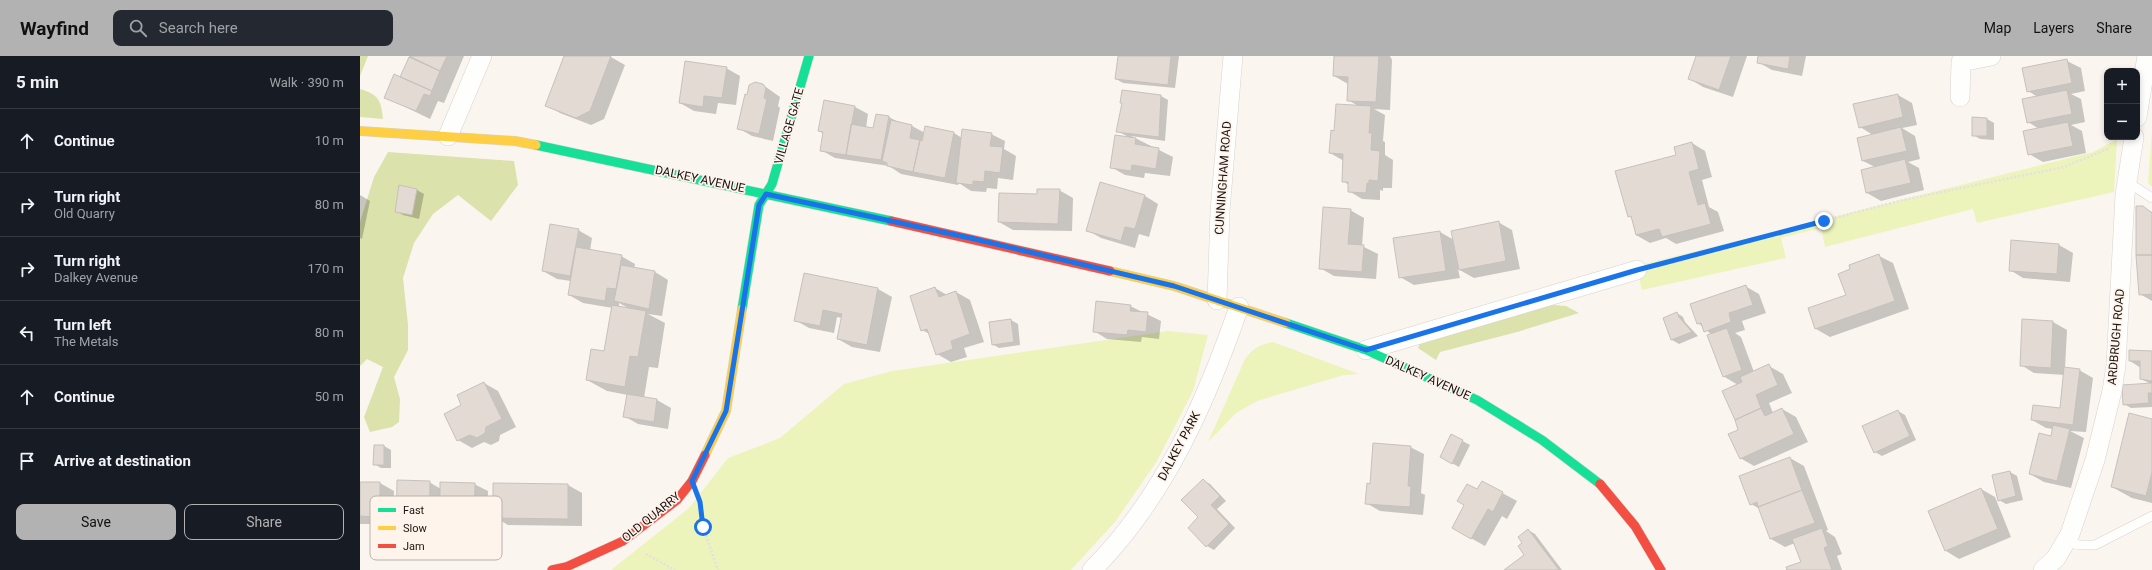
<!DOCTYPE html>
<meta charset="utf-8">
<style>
:root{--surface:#171b24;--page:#242831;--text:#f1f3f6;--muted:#9ea1a6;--line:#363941;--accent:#b3b2b2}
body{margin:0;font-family:Roboto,sans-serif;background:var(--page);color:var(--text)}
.controls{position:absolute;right:12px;top:12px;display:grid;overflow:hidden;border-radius:8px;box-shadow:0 2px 6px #0003}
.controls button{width:36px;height:36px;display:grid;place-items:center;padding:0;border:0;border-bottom:1px solid var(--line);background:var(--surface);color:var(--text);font:20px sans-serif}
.stop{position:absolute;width:12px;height:12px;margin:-9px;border:3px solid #1a73e8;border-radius:50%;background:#fff}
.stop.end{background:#1a73e8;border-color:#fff;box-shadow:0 1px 4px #0008}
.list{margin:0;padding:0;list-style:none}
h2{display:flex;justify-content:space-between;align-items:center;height:52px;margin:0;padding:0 16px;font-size:17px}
h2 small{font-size:13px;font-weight:400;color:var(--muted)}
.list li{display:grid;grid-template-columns:26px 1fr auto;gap:12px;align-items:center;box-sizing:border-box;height:64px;padding:0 16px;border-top:1px solid var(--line)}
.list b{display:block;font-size:15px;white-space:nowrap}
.list p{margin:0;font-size:13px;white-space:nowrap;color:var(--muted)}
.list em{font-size:13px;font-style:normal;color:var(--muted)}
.actions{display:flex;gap:8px;padding:12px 16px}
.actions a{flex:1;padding:9px 0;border:1px solid var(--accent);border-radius:8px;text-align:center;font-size:14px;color:var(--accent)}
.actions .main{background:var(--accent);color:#111}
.icon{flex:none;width:22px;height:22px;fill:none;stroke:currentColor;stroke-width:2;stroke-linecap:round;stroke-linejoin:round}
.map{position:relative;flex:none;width:1792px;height:514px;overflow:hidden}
header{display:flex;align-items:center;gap:24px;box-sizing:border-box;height:56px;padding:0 20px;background:var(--accent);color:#111}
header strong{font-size:19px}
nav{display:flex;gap:22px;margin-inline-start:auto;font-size:14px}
.search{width:280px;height:36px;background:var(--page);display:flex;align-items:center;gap:10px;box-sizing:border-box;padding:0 14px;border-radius:8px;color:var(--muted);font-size:15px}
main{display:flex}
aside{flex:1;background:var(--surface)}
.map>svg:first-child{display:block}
.green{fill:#ecf4bc}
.forest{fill:#dbe2ab}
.shadow{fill:#0003;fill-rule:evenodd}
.building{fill:#e3dad4;stroke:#c6c1bd}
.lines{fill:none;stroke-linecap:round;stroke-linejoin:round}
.lane-casing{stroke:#d7d2ce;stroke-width:10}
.street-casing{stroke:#d7d2ce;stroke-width:20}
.fast-casing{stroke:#d7d2ce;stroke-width:10}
.slow-casing{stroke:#d7d2ce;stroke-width:10}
.jam-casing{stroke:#d7d2ce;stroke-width:10}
.path{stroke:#e3e1e0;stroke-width:2.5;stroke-dasharray:2 2;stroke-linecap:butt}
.lane{stroke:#fefefd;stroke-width:9}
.street{stroke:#fefefd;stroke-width:19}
.fast{stroke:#16e098;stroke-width:9}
.slow{stroke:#ffcf43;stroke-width:9}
.jam{stroke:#f24e42;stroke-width:9}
.route{stroke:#1a73e8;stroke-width:5}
.labels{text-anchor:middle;stroke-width:3.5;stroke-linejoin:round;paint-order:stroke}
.street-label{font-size:12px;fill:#191411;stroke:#fff4ec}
.key{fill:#fff4ec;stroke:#bab1aa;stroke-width:1}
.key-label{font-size:11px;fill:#191411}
</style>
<header>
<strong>Wayfind</strong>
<div class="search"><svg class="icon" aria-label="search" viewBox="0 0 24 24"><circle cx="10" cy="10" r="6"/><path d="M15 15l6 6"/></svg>Search here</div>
<nav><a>Map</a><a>Layers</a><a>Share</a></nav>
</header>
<main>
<aside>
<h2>5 min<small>Walk · 390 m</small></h2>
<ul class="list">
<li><svg class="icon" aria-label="ahead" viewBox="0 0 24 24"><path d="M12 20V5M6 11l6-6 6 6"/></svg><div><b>Continue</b></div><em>10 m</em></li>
<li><svg class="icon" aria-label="right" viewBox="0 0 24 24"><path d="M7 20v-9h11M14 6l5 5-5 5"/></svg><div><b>Turn right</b><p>Old Quarry</p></div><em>80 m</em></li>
<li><svg class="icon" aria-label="right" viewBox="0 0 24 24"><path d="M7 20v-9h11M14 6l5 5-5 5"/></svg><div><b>Turn right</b><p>Dalkey Avenue</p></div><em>170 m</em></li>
<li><svg class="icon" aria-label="left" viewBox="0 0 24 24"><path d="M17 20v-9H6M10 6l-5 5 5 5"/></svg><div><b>Turn left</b><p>The Metals</p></div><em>80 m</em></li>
<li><svg class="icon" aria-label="ahead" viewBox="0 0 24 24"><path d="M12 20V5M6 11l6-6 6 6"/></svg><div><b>Continue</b></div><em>50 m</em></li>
<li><svg class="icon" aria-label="arrive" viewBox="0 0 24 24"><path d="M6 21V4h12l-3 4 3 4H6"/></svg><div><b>Arrive at destination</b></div></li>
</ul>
<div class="actions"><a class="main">Save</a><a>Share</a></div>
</aside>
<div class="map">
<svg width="1792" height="514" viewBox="0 0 1792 514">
<rect width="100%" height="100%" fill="#fbf5f0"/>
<!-- green -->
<path class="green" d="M1792 75V131L1788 127Z
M1757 83 1754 136 1617 167 1613 153 1465 191 1461 172 1421 182 1426 202 1282 234 1276 210 1733 96Z
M808 275 848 279 833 335 797 405 755 466 711 514H251L329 452 368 402 420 382 484 328 532 315Z
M913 286 999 318 984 319 897 345 876 357 848 386 885 303C893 292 901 288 913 286Z"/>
<!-- forest -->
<path class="forest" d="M0 0H8L0 20Z
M0 33C19 39 21 44 23 63L0 61Z
M28 96 154 105 158 129 131 165 98 139 73 158 54 187 43 222 48 269V294L34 321 40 343 39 366 32 371 10 376 4 361 23 311 7 303 0 310V166L14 121Z
M1193 249 1206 250 1219 257 1157 276 1080 296 1076 304 1058 292 1062 282 1183 250Z"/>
<!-- shadow -->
<path class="shadow" d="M50 0H104L84 47 78 45 70 63 25 41 41 22Z
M205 0H249L265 9 244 63 231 69 200 57 186 49Z
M759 0H819L815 32 763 27 756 23Z
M975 0H1030L1032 4 1030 54 1014 53 1025 59 1023 85 1025 86V99L1033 104 1032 132H1023V135L1020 134V144L1002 143 989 135V129L983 125 984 105 970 97 975 76 998 50 988 44V28L974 20Z
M1338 0H1387L1373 41 1343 31 1330 23Z
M1399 0H1446L1442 20 1412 14 1398 6Z
M1707 5 1721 12 1725 35 1711 38 1721 43 1725 66 1711 69 1722 75 1726 97 1683 106 1669 98 1679 73 1668 66 1678 41 1668 35Z
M366 12 380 20 376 49 358 47 356 58 334 55 320 47Z
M403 29 420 41 418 50 420 52 413 85 392 80 378 72Z
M763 35 801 40 808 44 805 85 771 80 813 101 810 120 785 117 784 122 765 119 751 111 768 81 758 75 763 47Z
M1538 39 1552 47 1557 69 1542 72 1555 80 1560 103 1548 106 1559 112 1564 134 1521 145 1507 137 1515 111 1503 105 1498 83 1513 79 1500 71Z
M495 51 508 58 506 72 514 73 529 61 538 66 552 70 565 77H594L602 82 631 78 645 85 644 93 656 100 653 124 638 122 637 133 627 132 626 136 611 135 599 127 598 129 541 118 529 110 475 102 461 94 464 78 459 75Z
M1613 62 1627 63 1634 67V84L1620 83 1613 79Z
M1332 87 1345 95 1352 121 1342 124 1349 151 1358 156 1364 175 1316 188 1306 182 1290 187 1276 179 1272 162 1268 160Z
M40 131 57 134 64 138 59 163 43 159 36 155Z
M699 134 713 142 712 175 653 174 639 166 678 139Z
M0 139 10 145 2 183 0 182Z
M785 140 798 148 789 181 779 178 775 192 741 182 727 174Z
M1783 151 1792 156V245L1780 238Z
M990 154 1004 162 1002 190 1018 198 1016 223 974 220 960 212Z
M1138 166 1152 174 1160 213 1114 222 1098 213 1100 222 1054 229 1040 221 1034 183 1080 176 1094 184Z
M218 174 232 182 230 195 261 200 275 208 274 213 295 216 308 224 302 260 288 258 305 267 298 312 289 311 284 342 297 344 311 352 308 373 278 368 264 360 268 339 247 335 227 324 245 297 253 252 223 247 209 239 211 225 197 223 183 215ZM259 247 270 253 259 251Z
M1652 185 1699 189 1713 197 1710 226 1663 222 1650 214Z
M1519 200 1533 207 1549 253 1470 281 1456 273 1487 239Z
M1385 230 1399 238 1406 257 1382 265 1385 274 1375 277 1381 281 1394 316 1409 310 1423 318 1432 337 1409 347 1413 357 1422 353 1436 361 1448 386 1394 410 1380 402 1378 329 1363 320 1352 279 1338 267Z
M575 232 587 239 596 236 610 244 624 286 604 292 607 301 591 306 577 298 571 279 562 274Z
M518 233 532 241 520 296 492 291 478 283 482 262 477 261 474 277 449 272 435 264Z
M770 250 801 265 799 283 782 281 781 286 747 283 734 275Z
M1317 257 1323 261 1325 266 1338 280 1319 288 1312 284Z
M651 264 658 268 660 289 639 292 632 288Z
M1663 265 1693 266 1707 274 1705 312 1719 314 1733 322 1726 376 1710 375 1724 382 1711 432 1684 426 1670 418 1691 381 1693 373 1686 372 1672 364 1701 354 1705 319 1674 317 1661 309Z
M1792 296V351L1771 352 1764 348 1791 328 1781 323V312L1770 305Z
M124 327 138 335 156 371 140 379 139 385 131 389 124 386 112 392 98 384 103 349Z
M1538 355 1545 359 1556 384 1522 400 1515 396Z
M1792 364V447L1772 442 1752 431Z
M1091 379 1110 389 1099 411 1088 405Z
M15 390H24L31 394V412H21L14 408Z
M1050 391 1064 398 1061 437 1065 439 1063 459 1020 455 1006 447 1011 429Z
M1430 402 1444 410 1468 474 1466 475 1475 481 1482 498 1477 500 1482 514H1428L1442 506 1435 487 1425 491 1411 483 1400 453 1391 448Z
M1650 416 1657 420 1663 444 1646 448 1639 444Z
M843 424 850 428 866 445 857 453 875 472 854 494 847 490 840 461Z
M69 426 81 433 114 428 128 435 127 495 94 494 82 487V491L51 490 37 482Z
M1122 426 1157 445 1147 463 1142 460 1125 490 1107 480 1117 434Z
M0 427H20L34 435 33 460H29V468H0Z
M134 428 208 429 222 437V470L148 469 134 461Z
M1621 433 1635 441 1651 481 1599 503 1586 495Z
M1168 474 1175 478 1202 514H1146L1165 499 1164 487Z"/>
<!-- building -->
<path class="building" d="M49 0H87L80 15Z
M204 0H251L230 55 216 62 185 50Z
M758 0H811L808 29 755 23Z
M974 0H1019L1016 46 987 45 988 21 973 20Z
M1336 0H1371L1359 34 1328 23Z
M1398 0H1430L1428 13 1397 7Z
M49 1 80 15 72 35 40 21Z
M1707 3 1712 27 1667 36 1662 12Z
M325 5 367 11 362 42 344 40 343 51 319 47Z
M34 18 72 35 70 40 64 38 56 55 24 42Z
M395 26 403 28 406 32 404 42 407 43 399 78 377 73 385 38 387 39 389 29Z
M762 34 801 39 799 81 756 76 762 47H760Z
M1707 34 1712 58 1667 67 1662 43Z
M1538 38 1543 61 1499 72 1493 48Z
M464 44 495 50 486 99 460 95 463 76 458 75Z
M976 48 1011 50 1009 77H1012L1011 94 1020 95 1018 125 1009 124V127H1007L1006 137 988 136V126H982L983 98 969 97 971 74 974 75Z
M516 58 529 60 521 104 486 99 491 68 513 72Z
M1612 61 1627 62V80H1612Z
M531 64 552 69 550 82 560 84 553 116 527 110V107L522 105Z
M1708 66 1713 90 1668 99 1663 75Z
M565 70 594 76 585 122 553 116 560 84 562 85Z
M1541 71 1547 95 1502 105 1497 82Z
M602 73 632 77 630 90 643 91 640 117 625 115 624 126 613 125V129L596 127Z
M755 79 776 82 775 88 799 92 796 113 772 109 771 115 750 112Z
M1332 86 1339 113 1329 116 1338 149 1345 147 1351 168 1302 181 1299 173 1276 179 1271 160 1268 161 1255 115 1316 99 1314 91Z
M1545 103 1551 127 1506 137 1501 114Z
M740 126 785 139 775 173 765 171 761 185 726 175Z
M39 129 57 133 52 159 35 156Z
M677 133H700L698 168 638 166 639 137 677 138Z
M1776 150H1783L1792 157V199H1776Z
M963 151 991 153 988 188 1004 189 1002 216 959 213Z
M1139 165 1146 205 1099 214 1091 175Z
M190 168 219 173 210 220 182 215Z
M1080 175 1086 215 1039 222 1033 182Z
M1651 184 1699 188 1697 218 1649 215Z
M216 191 262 199 256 233 247 232 245 245 208 239Z
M1519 198 1535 245 1455 273 1448 252 1486 239 1478 218 1490 213 1489 209Z
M1776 199H1792V238L1779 239Z
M261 209 295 215 289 253 254 245Z
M444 217 518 232 507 289 477 283 482 258 463 254 460 270 434 265Z
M1386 229 1393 249 1369 257 1371 266 1344 276 1341 267 1337 268 1330 248Z
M575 231 579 241 596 235 610 278 591 285 593 293 576 299 567 273 561 275 550 240Z
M736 245 771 249 770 255 788 256 786 276 768 274 767 279 733 276Z
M252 249 286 255 278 301 270 300 265 331 226 324 231 293 244 295Z
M1317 256 1319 261 1332 276 1311 284 1303 262Z
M651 263 654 286 632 289 629 266Z
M1662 263 1693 265 1691 312 1660 310Z
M1367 272 1382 314 1363 321 1347 279Z
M1769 294 1792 295V325L1780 323V305H1769Z
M1409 308 1418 329 1396 339 1401 352 1375 364 1362 335 1382 326 1380 321Z
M1704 311 1720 313 1713 369 1671 364 1673 349 1700 352Z
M124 326 142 363 126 371 125 377 117 382 110 379 97 385 84 358 101 349 97 339Z
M1792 327V337H1788L1789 347 1763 349 1762 329Z
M267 338 297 343 294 366 263 361Z
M1401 352 1405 360 1422 352 1434 378 1380 403 1368 378 1378 374 1375 364Z
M1538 354 1550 380 1514 397 1502 370Z
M1769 357 1792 363V416L1786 440 1751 431Z
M1693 369 1710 373 1697 425 1669 418 1679 377 1691 380Z
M1091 378 1103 384 1092 408 1080 401Z
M1013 387 1051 390 1048 430H1051L1050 451 1005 448 1007 427 1010 428Z
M14 389H24V409H13Z
M1430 401 1442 434 1398 451 1397 446 1390 449 1379 420Z
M1650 415 1656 440 1638 445 1632 419Z
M843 423 860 440 851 449 869 468 846 491 828 472 838 461 821 444Z
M37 424 70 425 69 483H36Z
M1122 425 1143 436 1133 456 1128 453 1111 483 1092 472 1104 449 1097 445 1107 428 1117 433Z
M0 426H20V453H16V461L0 460Z
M80 426 115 427 114 487H80Z
M133 427 208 428V463L133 462Z
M1621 432 1638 473 1585 495 1568 455Z
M1442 434 1455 467 1410 483 1398 451Z
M1462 472 1468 490 1464 492 1472 514H1427L1426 511 1441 506 1432 483Z
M1168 473 1199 514H1144L1164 499 1158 490 1162 487 1158 481Z"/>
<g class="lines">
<defs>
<path id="lane" d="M1766 125 1792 142
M1706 486 1719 489H1735L1792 460"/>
<path id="street" d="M1600 41 1601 6 1631 0
M1777 61 1787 0
M88 80 122 0
M857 244 860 155 873 0
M1006 294 1277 214
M732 514C804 442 846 346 879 251
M1683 514 1696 502 1710 478 1735 404 1752 335 1756 309 1765 139 1774 81"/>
<path id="fast" d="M176 89 531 165
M382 253 399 149 412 128 449 0
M926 267 1006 294 1117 344 1182 384 1240 428"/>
<path id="slow" d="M0 75 155 85 176 89
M750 215 814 230 926 267
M345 399 366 355 382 253"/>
<path id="jam" d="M531 165 750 215
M1240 428 1275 470 1301 514
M192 514 206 511 263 485 317 444 332 425 345 399"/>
</defs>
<!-- lane casing -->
<use href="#lane" class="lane-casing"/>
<!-- street casing -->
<use href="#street" class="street-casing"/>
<!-- fast casing -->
<use href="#fast" class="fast-casing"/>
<!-- slow casing -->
<use href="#slow" class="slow-casing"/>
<!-- jam casing -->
<use href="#jam" class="jam-casing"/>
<!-- path -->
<path class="path" d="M1297 209 1543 144 1704 111 1750 92
M341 452 343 471 358 514
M286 498 315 514"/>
<!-- lane -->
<use href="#lane" class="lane"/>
<!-- street -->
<use href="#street" class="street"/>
<!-- fast -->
<use href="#fast" class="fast"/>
<!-- slow -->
<use href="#slow" class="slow"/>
<!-- jam -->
<use href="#jam" class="jam"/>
</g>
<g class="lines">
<!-- route -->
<path class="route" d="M343 471 340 446 332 425 366 355 399 149 406 138 610 182 814 230 1006 294 1277 214 1464 165"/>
</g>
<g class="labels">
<!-- street labels -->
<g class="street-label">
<text transform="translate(429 70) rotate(-74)" y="4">VILLAGE GATE</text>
<text transform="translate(863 122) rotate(-86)" y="4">CUNNINGHAM ROAD</text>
<text transform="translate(340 123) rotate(12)" y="4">DALKEY AVENUE</text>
<text transform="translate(1756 281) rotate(-85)" y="4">ARDBRUGH ROAD</text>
<text transform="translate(1068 322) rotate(24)" y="4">DALKEY AVENUE</text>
<text transform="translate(819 390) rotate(-62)" y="4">DALKEY PARK</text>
<text transform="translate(291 461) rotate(-39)" y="4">OLD QUARRY</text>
</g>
</g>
<!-- legend -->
<rect x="10" y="440" width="132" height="64" rx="6" class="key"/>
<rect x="18" y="452" width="18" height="4" fill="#16e098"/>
<rect x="18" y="470" width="18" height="4" fill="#ffcf43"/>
<rect x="18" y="488" width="18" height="4" fill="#f24e42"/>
<g class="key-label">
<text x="43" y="458">Fast</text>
<text x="43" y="476">Slow</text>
<text x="43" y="494">Jam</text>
</g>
</svg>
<div class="controls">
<button>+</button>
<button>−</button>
</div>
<div class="stop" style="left:343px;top:471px"></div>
<div class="stop end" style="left:1464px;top:165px"></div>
</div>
</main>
